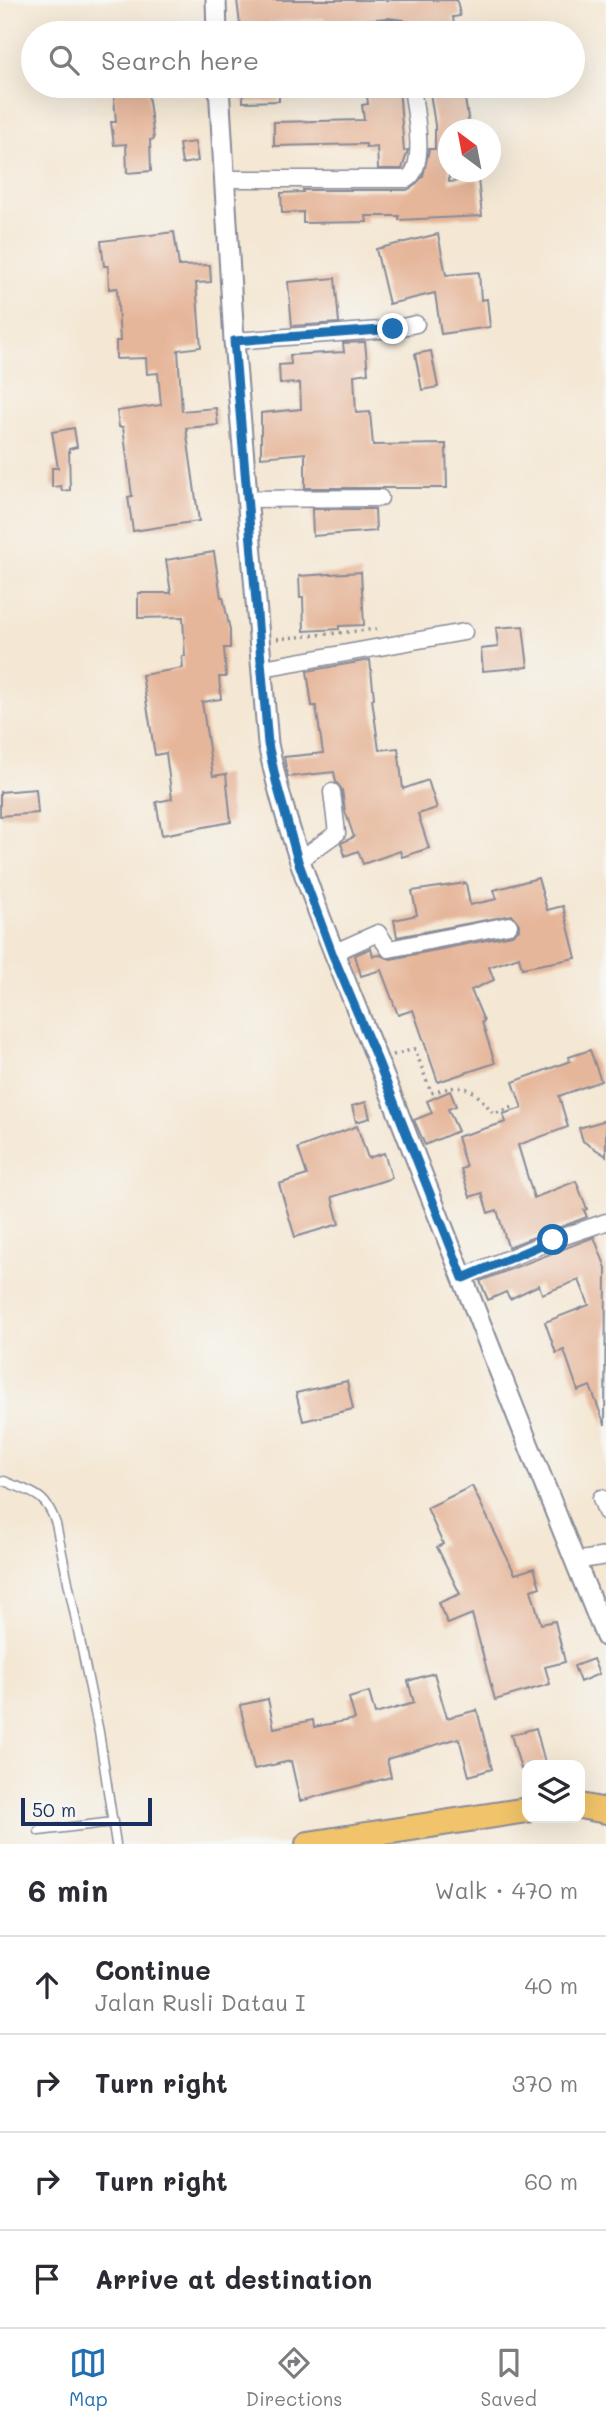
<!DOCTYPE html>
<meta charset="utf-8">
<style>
:root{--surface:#fff;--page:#f7f7f7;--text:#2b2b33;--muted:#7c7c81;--line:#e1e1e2;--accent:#1f6fb2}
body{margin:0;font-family:Mali,sans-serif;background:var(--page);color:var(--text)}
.controls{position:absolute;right:21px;bottom:21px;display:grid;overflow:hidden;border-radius:14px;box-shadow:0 7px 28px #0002}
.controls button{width:63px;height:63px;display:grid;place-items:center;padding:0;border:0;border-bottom:2px solid var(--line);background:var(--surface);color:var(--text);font:35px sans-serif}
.compass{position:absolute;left:438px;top:119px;width:63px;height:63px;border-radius:50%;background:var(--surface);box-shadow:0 7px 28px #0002;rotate:328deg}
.scale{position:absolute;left:21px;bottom:18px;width:131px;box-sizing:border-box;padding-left:7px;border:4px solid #1b2f5e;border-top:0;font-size:19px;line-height:24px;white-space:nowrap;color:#1b2f5e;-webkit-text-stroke:5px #f6f6f2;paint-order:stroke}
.stop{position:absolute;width:21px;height:21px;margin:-16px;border:5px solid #1f6fb2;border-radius:50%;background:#fff}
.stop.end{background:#1f6fb2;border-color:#fff;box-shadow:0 2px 7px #0008}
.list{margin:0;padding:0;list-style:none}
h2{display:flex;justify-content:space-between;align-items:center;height:91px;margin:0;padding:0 28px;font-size:30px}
h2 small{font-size:23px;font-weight:400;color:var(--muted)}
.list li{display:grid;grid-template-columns:46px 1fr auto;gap:21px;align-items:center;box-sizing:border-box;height:98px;padding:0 28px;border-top:2px solid var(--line)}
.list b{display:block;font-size:26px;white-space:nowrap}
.list p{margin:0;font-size:23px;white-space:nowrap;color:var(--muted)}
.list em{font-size:23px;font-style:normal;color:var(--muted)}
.icon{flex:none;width:38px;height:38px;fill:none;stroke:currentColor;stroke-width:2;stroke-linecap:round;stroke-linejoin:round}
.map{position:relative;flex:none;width:606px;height:1844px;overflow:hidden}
.search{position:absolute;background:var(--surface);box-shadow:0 7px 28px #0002;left:21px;right:21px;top:21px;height:77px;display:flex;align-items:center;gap:18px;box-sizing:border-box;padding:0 24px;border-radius:38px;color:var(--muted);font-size:26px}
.sheet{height:483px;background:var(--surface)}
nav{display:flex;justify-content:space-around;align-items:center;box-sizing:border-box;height:98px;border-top:2px solid var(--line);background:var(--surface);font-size:19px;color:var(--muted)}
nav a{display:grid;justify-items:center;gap:4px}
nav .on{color:var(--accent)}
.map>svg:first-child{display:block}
.building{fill:#e6b69a}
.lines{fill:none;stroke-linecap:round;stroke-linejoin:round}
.service-casing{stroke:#888b98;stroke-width:11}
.minor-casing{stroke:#888b98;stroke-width:19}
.tertiary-casing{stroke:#888b98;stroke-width:23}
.primary-casing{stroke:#888b98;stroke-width:28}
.path{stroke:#888b98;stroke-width:3.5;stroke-dasharray:2 5;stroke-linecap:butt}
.service{stroke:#fff;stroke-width:8}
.minor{stroke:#fff;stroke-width:16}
.tertiary{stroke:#fff;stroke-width:19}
.primary{stroke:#f1c36a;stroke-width:24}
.route{stroke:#1f6fb2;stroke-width:9}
</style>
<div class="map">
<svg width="606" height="1844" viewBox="0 0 606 1844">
<rect width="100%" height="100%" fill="#f6f6f2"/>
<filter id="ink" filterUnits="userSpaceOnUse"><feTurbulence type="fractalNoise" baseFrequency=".0143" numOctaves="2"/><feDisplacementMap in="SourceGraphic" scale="14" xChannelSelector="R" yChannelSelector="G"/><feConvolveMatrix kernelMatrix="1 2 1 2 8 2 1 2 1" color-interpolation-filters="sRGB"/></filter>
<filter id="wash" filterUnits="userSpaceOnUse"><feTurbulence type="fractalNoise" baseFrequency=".00686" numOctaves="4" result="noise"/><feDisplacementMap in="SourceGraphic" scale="28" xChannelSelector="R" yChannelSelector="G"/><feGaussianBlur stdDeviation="1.57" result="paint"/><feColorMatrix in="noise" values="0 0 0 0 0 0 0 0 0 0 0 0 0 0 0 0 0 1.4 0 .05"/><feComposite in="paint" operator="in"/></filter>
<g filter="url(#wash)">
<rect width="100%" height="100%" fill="#f4e7d3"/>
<g id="blocks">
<!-- building -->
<path class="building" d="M237 0H457L460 16 453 17 455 33H411L404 20 388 18 324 23V18L265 23V30L241 33Z
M113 86H147L154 139 150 140 151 171 127 173 126 144 114 145 111 122H116Z
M366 86H399L404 151 408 150 402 169H378L377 147 366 148V144L274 146V122L364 120 362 105 368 104Z
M429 86H463L470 130H449V182L478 179 482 216 399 220V216H366L367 222 303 223V212L282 213 281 193 303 192V190H407L414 186 423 176 429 149H435V125Z
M243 87H279V101L243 102Z
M195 142 198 161 182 164 179 144Z
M174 232 179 266 210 265 211 282 196 283 201 347 178 350 182 411 216 408 218 425 186 428 199 521 133 531 128 497 132 496 123 427H119L117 411 161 405 158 373 147 374 146 358 116 359V341H120L117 288 109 289 108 266H104L101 241Z
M438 234 446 275 479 272 481 300 487 299 490 327 441 334 435 293 389 304 376 249Z
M335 278 339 323 292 326 288 282Z
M365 342 368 373 354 375 356 413 370 412 373 445 446 444 447 488H305V453L261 457V413L301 409 300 383 280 384 279 365 291 364 290 355 344 352 343 343Z
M431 351 438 387 422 390 415 354Z
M74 428 77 447 69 449 70 490 62 491 61 486 52 487V468H58L52 432Z
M312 509H375L376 531 313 536Z
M214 552 221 597H223L230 630V648H224L226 677H219L221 699 202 702 213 776 226 774 231 822 162 835 156 802 172 799 166 753 155 755 142 675 183 668 182 656H185L183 617 138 618V593H171L166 560Z
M361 572 364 625 339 626V629L304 631 303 597 300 598 299 576Z
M523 626 528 667 483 671 481 649 498 647 496 628Z
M370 660 374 698 372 699 379 750 398 748 403 789 428 780 437 808 418 814 429 848 402 857 400 851 363 864 358 851 345 856 341 843 354 837 345 811 342 790 336 782 334 772 288 777 284 757 323 753 316 706H312L307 671Z
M36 789 38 813 0 816V792Z
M538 878 547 910 563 906 576 958 522 968 519 957 489 967 494 980 471 990 484 1021 482 1022 495 1063 438 1082 413 1010 398 1015 381 970 361 976 355 955 371 948 373 956 380 955 391 959 512 935 519 929V924L512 915 397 937 394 920 417 915 412 891 466 883 470 905 497 899 494 890Z
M590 1050 601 1081 559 1096 568 1127 518 1145 534 1198 576 1181 587 1209 584 1210 587 1217 508 1247 497 1210 488 1213 482 1193 470 1197 461 1169 466 1167 457 1137 506 1122 503 1114 522 1108 513 1082 570 1061 569 1057Z
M450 1091 456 1106 448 1109 458 1131 425 1145 414 1120 432 1113 427 1101Z
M366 1102 370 1118 356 1122 352 1106Z
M606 1120V1156L583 1141 579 1128Z
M357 1126 368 1158 384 1153 392 1178 332 1197 339 1224 295 1237 279 1184 307 1175 298 1148Z
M594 1237 606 1268 605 1425 590 1386 578 1391 564 1350 556 1353 545 1322 589 1305 579 1280 542 1294 539 1285 510 1299 506 1292 488 1300 480 1281Z
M347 1381 353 1409 303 1421 296 1393Z
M472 1486 515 1574 534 1568 540 1587 531 1590 541 1624 555 1621 565 1662 545 1667 550 1684 495 1700 472 1614 448 1624 438 1603 460 1594 437 1547 443 1544 427 1508Z
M593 1659 599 1674 580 1682 574 1666Z
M434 1673 447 1718 477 1710 492 1769 469 1776 459 1738 387 1759 391 1777 300 1801 291 1761 254 1769 240 1705 268 1699 274 1728 313 1720 314 1727 355 1719 349 1698 369 1692 375 1714 414 1703 408 1681Z
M536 1728 545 1763 527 1765V1768L521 1769 511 1735Z"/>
</g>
</g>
<g filter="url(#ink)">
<use href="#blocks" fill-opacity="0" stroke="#888b98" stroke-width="2"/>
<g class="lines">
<defs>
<path id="service" d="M4 1481C32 1493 46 1493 56 1524L99 1732 116 1844
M39 1831 113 1822"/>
<path id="minor" d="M327 33 389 28 398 29 401 33
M224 179H407C428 166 414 108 412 86
M234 341 393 329 416 324
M248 499 380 498
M263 668 464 632
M298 861 337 833 332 792
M333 953 378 933 389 949 509 925
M463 1277 553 1240 606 1222
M601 1498 606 1512
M575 1561 606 1556"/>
<path id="tertiary" d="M216 0 217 33
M219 86 234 341 268 744C293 867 345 976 390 1092 461 1274 532 1457 606 1637"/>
<path id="primary" d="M580 1806 606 1811
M308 1844 527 1810"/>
</defs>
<!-- service casing -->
<use href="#service" class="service-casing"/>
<!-- minor casing -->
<use href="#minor" class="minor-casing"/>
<!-- tertiary casing -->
<use href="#tertiary" class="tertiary-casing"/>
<!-- primary casing -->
<use href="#primary" class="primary-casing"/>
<!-- path -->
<path class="path" d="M277 639 377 629
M393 1055 415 1049 431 1093C466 1082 471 1086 494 1114L513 1107"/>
<!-- service -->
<use href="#service" class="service"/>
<!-- minor -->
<use href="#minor" class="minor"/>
<!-- tertiary -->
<use href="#tertiary" class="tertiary"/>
<!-- primary -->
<use href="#primary" class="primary"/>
</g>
</g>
<g class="lines" filter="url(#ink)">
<!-- route -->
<path class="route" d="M393 329 234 341 268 744 276 781 298 861 332 953 377 1059 463 1278 553 1240"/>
</g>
</svg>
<div class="controls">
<button><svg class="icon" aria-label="layers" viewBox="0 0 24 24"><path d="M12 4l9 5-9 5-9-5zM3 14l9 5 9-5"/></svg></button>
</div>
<svg class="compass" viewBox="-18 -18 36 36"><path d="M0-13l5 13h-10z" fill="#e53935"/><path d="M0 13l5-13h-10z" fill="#7c7c81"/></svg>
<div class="scale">50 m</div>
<div class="stop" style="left:553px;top:1240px"></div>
<div class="stop end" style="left:393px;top:329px"></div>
<div class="search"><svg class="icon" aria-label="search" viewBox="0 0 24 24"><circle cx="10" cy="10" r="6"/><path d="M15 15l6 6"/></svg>Search here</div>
</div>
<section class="sheet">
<h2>6 min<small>Walk · 470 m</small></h2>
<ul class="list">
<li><svg class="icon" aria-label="ahead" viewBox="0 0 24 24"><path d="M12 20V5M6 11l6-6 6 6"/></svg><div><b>Continue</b><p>Jalan Rusli Datau I</p></div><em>40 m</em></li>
<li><svg class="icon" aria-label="right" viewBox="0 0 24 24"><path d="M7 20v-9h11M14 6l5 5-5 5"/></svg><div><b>Turn right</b></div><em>370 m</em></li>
<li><svg class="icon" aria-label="right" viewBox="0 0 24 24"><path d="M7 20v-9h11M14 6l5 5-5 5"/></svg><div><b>Turn right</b></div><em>60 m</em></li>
<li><svg class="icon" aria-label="arrive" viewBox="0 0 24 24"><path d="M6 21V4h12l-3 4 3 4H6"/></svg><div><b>Arrive at destination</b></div></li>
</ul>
</section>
<nav>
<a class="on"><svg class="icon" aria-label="map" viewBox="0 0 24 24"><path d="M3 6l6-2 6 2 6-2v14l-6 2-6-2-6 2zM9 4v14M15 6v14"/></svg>Map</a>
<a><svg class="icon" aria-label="directions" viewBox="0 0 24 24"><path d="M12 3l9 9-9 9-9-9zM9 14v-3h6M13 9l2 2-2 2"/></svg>Directions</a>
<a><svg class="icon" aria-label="saved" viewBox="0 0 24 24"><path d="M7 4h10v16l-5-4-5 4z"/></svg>Saved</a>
</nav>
